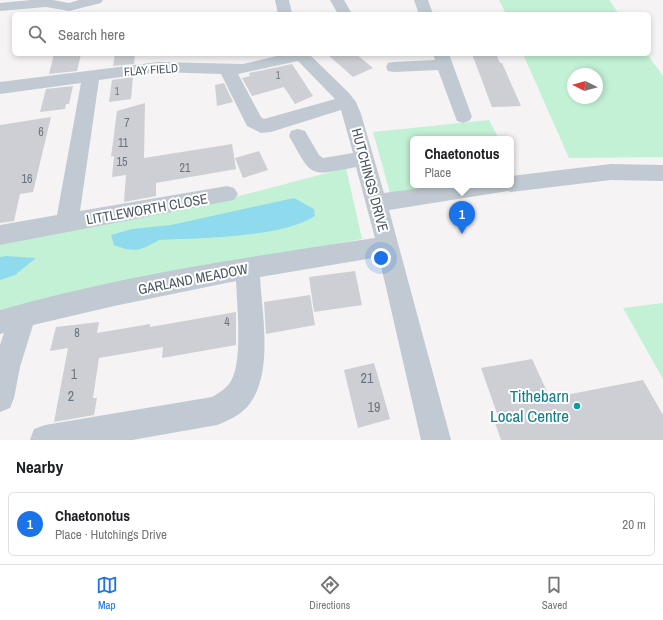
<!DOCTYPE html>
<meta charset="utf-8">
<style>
:root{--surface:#fff;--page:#f6f6f6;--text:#202124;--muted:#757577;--line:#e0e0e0;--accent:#1a73e8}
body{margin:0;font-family:"Archivo Narrow",sans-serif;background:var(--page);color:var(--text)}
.compass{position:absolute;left:567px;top:68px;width:36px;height:36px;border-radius:50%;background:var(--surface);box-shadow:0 2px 6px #0003;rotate:276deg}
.you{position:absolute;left:381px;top:258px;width:14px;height:14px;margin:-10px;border:3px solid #fff;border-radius:50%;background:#1a73e8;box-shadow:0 0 0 6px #1a73e833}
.badge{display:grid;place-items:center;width:26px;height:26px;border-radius:50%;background:var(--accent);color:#fff;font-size:13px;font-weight:700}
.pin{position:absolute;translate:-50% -33px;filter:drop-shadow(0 1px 2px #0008)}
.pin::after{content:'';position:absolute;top:21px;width:14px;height:12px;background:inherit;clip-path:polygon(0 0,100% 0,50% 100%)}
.popup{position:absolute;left:410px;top:136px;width:104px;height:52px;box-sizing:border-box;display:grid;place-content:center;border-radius:6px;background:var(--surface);filter:drop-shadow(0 1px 3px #0005);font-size:13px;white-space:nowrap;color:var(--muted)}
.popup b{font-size:15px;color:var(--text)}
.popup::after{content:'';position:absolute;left:50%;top:100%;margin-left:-8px;border:8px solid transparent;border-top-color:var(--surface)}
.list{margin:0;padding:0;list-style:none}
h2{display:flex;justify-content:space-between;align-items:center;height:52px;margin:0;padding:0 16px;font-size:17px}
h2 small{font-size:13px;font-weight:400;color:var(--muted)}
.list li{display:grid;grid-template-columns:26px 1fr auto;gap:12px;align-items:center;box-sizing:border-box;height:64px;margin:0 8px 8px;padding:0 8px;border:1px solid var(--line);border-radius:6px}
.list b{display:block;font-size:15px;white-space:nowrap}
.list p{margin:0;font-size:13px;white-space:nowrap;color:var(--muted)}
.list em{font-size:13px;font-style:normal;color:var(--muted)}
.icon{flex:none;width:22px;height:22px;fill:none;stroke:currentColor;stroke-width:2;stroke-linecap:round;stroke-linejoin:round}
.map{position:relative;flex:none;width:663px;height:440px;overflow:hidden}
.search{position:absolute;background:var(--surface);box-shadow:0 2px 6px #0003;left:12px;right:12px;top:12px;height:44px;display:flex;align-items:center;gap:10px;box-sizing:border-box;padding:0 14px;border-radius:6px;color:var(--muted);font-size:15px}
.sheet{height:124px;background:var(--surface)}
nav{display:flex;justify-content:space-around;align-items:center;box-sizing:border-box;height:56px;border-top:1px solid var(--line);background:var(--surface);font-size:11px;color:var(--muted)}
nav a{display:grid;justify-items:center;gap:2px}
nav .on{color:var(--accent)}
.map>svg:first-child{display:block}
.green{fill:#c3f1d5;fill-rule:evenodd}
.water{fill:#90daee}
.building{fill:#cdcfd5}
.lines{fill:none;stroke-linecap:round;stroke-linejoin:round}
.minor{fill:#c1cad2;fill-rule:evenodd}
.culture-dot{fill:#0f9aa8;stroke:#fff;stroke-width:1.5}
.labels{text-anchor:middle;stroke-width:4;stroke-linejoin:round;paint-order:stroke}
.far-number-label{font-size:10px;fill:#6b747e}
.far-street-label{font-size:12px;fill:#4a5661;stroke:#fff}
.number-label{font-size:12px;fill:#6b747e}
.street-label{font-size:14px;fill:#4a5661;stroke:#fff}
.near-number-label{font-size:14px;fill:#6b747e}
.near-culture-label{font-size:17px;fill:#0d838f;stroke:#fff;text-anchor:end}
</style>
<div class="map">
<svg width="663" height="440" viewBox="0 0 663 440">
<rect width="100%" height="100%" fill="#f5f3f3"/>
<!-- green -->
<path class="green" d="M499 0H609L619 14H506Z
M523 54H647L663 76V157L569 158ZM573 74H597V98H573Z
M489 120 499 139H413V185H443L390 193 373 132Z
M346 168 362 239 195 270 0 313V242L224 200Z
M663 303V379L623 308Z"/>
<!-- water -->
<path class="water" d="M294 198 314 209 315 216C281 238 200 238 159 240 140 251 135 253 114 245L111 235 132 229 171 225Z
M6 256 36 258 15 275 0 280V257Z"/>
<!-- building -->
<path class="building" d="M54 54H81L77 71 49 74Z
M115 54H135L134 64 113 66Z
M327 54H356L373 68 353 77Z
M472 54H496L500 63H502L521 106 492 107Z
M292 64 313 96 295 104 284 87 252 96 242 78 250 76 249 73Z
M133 77 131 99 109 102 112 80Z
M224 83 233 102 217 106 215 85Z
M73 86 69 104H66L65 109 40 112 46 89Z
M145 103 144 158 232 144 236 169 156 183V196L124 202 126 175 112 177 114 156 111 157 117 111Z
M51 117 33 192 20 194 14 221 0 223V125Z
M259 151 268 170 243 178 235 158Z
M355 271 362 305 314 312 309 277Z
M310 295 315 325 266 334 264 302Z
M236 312V345L162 358 163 347 99 358 93 398H97L94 415 54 422 68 348 50 351 56 327 99 322 97 333 150 324V327Z
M532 359 550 398 643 380 663 415V440H501L494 420 499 419 481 368Z
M374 363 390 419 358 428 344 370Z"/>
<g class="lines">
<!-- minor -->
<path class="minor" d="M31 0H53L69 3 79 0H103L101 3 69 11 46 7 0 11V3Z
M275 0H289L292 14H278Z
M330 0H344L352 14H338Z
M414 0H428L433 14H419Z
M285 54H309L349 93 356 102 361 114 384 193 443 185H511V176L611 164 663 165V181L611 180 511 192 508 191 389 210 451 440H421L379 257 260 277C262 314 274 374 248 406 240 415 228 421 217 425L132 440H30L34 429 45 425 212 397C219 393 227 388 231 381 243 360 237 306 236 281L114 306 33 325 20 367 14 398 10 408 0 412V345L4 333 0 334V310C122 275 249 257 375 238L356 167C309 176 313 179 289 136L291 131 298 129 305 131 319 155 323 158 353 153 341 110 271 132 261 133 247 126 221 74 158 72 99 80 80 211 227 186 234 188 238 194 234 200 0 245V225L57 215 81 83 0 94V82L158 62 243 64ZM298 61 335 99 264 119 261 117 238 74Z
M433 54H449L472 117 469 121 463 123 457 121 438 70 394 72 388 71 386 67 388 63 394 62 435 60Z"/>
</g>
<!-- markers -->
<circle class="culture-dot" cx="577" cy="406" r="4"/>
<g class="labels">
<!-- far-number labels -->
<g class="far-number-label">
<text x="278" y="79">1</text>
<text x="117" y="95">1</text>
</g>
<!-- far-street labels -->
<g class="far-street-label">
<text transform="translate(151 70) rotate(-4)" y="4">FLAY FIELD</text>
</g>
<!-- number labels -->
<g class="number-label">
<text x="127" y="127">7</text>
<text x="41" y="136">6</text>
<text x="123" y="147">11</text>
<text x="122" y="166">15</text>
<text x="185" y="172">21</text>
<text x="27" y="183">16</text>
<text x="227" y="326">4</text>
<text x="77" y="337">8</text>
</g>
<!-- street labels -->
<g class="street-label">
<text transform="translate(370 180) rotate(75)" y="5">HUTCHINGS DRIVE</text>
<text transform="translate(147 209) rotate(-10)" y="5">LITTLEWORTH CLOSE</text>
<text transform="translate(193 279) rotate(-11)" y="5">GARLAND MEADOW</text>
</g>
<!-- near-number labels -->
<g class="near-number-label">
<text x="74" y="379">1</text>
<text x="367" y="383">21</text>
<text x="71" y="401">2</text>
<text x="374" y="412">19</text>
</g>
<!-- near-culture labels -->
<g class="near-culture-label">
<text x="569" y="402">Tithebarn<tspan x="569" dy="20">Local Centre</tspan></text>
</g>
</g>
</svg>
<svg class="compass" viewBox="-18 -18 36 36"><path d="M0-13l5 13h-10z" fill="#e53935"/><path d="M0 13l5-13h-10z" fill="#757577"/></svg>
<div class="you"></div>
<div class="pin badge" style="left:462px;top:234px">1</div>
<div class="popup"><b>Chaetonotus</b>Place</div>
<div class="search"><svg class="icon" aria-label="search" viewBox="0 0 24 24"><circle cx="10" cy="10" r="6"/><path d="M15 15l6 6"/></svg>Search here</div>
</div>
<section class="sheet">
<h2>Nearby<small></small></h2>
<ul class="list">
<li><span class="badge">1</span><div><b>Chaetonotus</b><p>Place · Hutchings Drive</p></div><em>20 m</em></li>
</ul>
</section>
<nav>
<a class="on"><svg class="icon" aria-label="map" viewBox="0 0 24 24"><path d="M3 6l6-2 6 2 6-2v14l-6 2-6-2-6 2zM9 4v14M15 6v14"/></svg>Map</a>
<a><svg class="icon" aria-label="directions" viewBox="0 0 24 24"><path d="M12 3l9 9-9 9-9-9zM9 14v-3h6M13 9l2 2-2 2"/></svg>Directions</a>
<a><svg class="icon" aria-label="saved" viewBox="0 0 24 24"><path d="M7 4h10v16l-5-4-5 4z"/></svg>Saved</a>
</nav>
